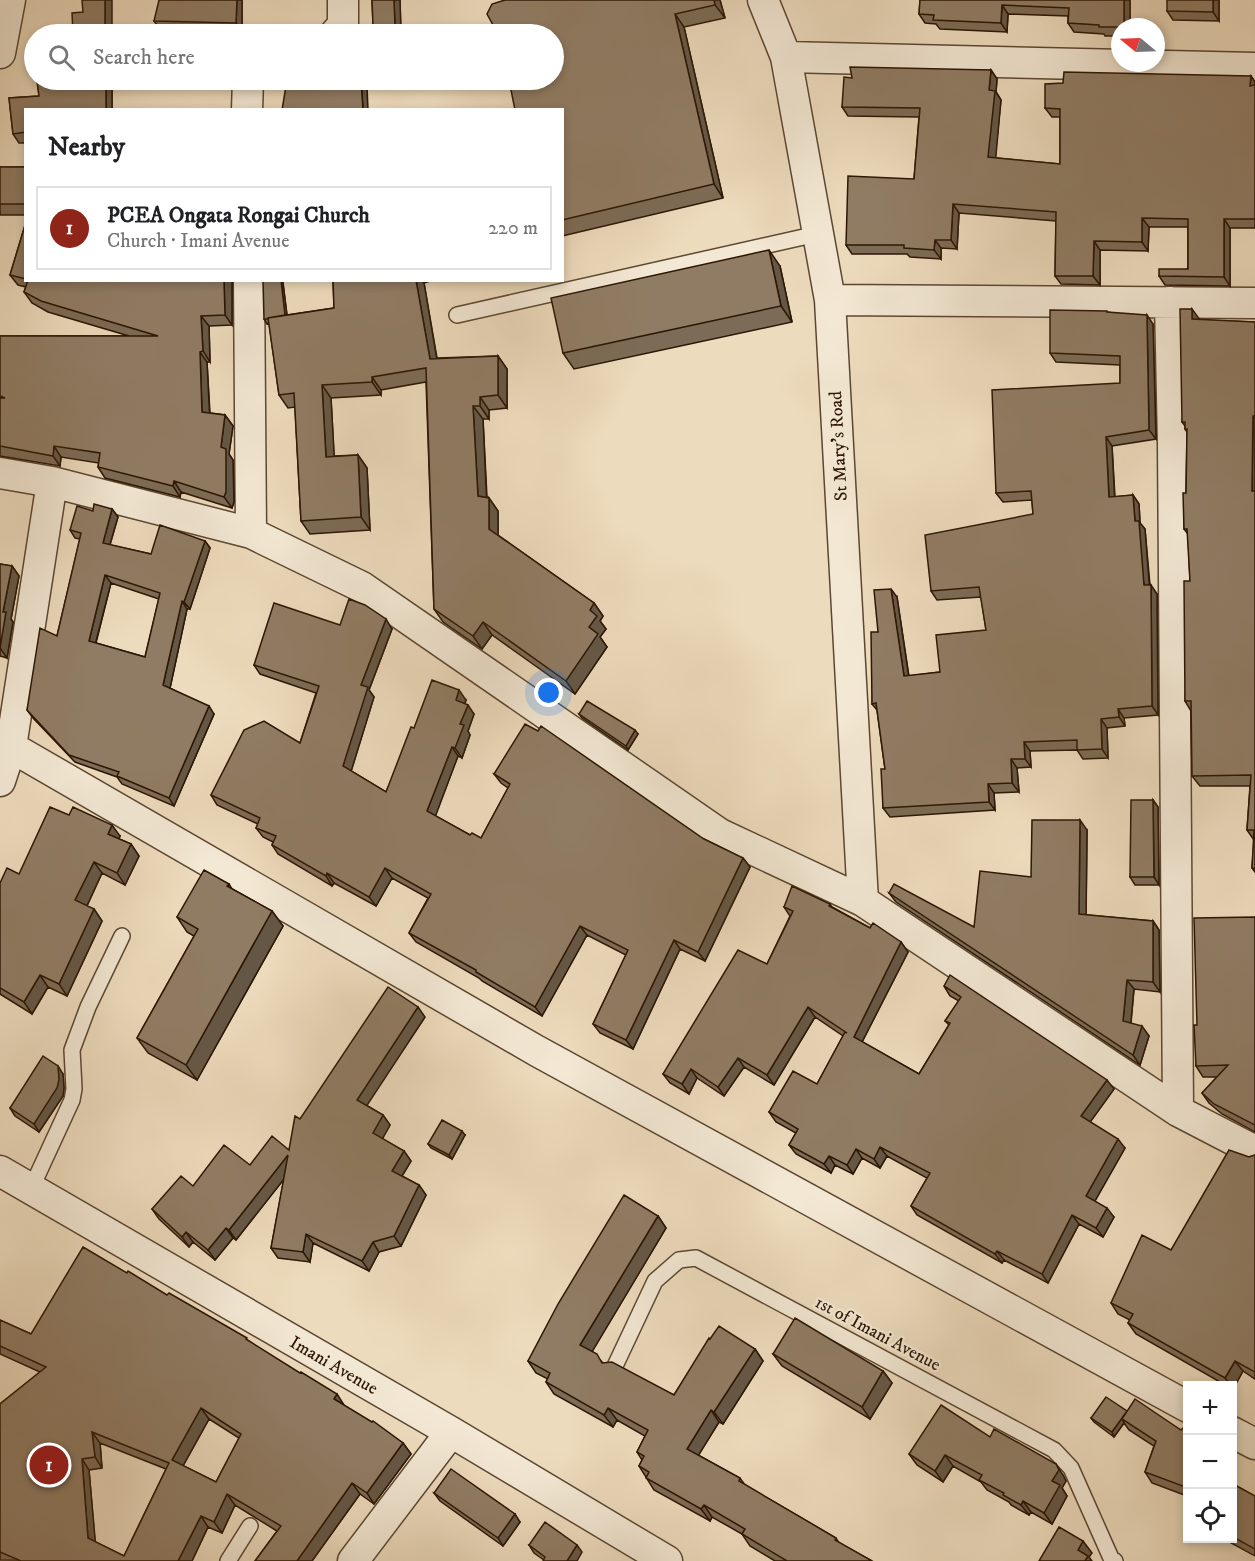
<!DOCTYPE html>
<meta charset="utf-8">
<style>
:root{--surface:#fff;--page:#f2f2f2;--text:#202124;--muted:#757577;--line:#e0e0e0;--accent:#8f2418}
body{margin:0;font-family:"IM FELL DW Pica",serif;background:var(--page);color:var(--text)}
.controls{position:absolute;right:18px;bottom:18px;display:grid;overflow:hidden;border-radius:0px;box-shadow:0 3px 9px #0003}
.controls button{width:54px;height:54px;display:grid;place-items:center;padding:0;border:0;border-bottom:2px solid var(--line);background:var(--surface);color:var(--text);font:30px sans-serif}
.compass{position:absolute;left:1111px;top:18px;width:54px;height:54px;border-radius:50%;background:var(--surface);box-shadow:0 3px 9px #0003;rotate:289deg}
.you{position:absolute;left:549px;top:693px;width:21px;height:21px;margin:-15px;border:4px solid #fff;border-radius:50%;background:#1a73e8;box-shadow:0 0 0 9px #1a73e833}
.badge{display:grid;place-items:center;width:39px;height:39px;border-radius:50%;background:var(--accent);color:#fff;font-size:20px;font-weight:700}
.pin{position:absolute;translate:-50% -50%;border:3px solid #fff;box-shadow:0 2px 6px #0006}
.list{margin:0;padding:0;list-style:none}
h2{display:flex;justify-content:space-between;align-items:center;height:78px;margin:0;padding:0 24px;font-size:26px}
h2 small{font-size:20px;font-weight:400;color:var(--muted)}
.list li{display:grid;grid-template-columns:39px 1fr auto;gap:18px;align-items:center;box-sizing:border-box;height:84px;margin:0 12px 12px;padding:0 12px;border:2px solid var(--line);border-radius:0px}
.list b{display:block;font-size:22px;white-space:nowrap}
.list p{margin:0;font-size:20px;white-space:nowrap;color:var(--muted)}
.list em{font-size:20px;font-style:normal;color:var(--muted)}
.icon{flex:none;width:33px;height:33px;fill:none;stroke:currentColor;stroke-width:2;stroke-linecap:round;stroke-linejoin:round}
.map{position:relative;flex:none;width:1255px;height:1561px;overflow:hidden}
.search{position:absolute;background:var(--surface);box-shadow:0 3px 9px #0003;left:24px;top:24px;width:540px;height:66px;display:flex;align-items:center;gap:15px;box-sizing:border-box;padding:0 21px;border-radius:33px;color:var(--muted);font-size:22px}
.panel{position:absolute;background:var(--surface);box-shadow:0 3px 9px #0003;left:24px;top:108px;width:540px;height:174px;border-radius:0px}
.map>svg:first-child{display:block}
.lines{fill:none;stroke-linecap:round;stroke-linejoin:round}
.service-casing{stroke:#5c4732;stroke-width:18}
.minor-casing{stroke:#5c4732;stroke-width:33}
.service{stroke:#f3e8d4;stroke-width:15}
.minor{stroke:#f3e8d4;stroke-width:30}
.wall{fill:#7c6b56;stroke:#2c1604;stroke-width:1.5;fill-rule:evenodd}
.shaded-wall{fill:#655746;stroke:#2c1604;stroke-width:1.5}
.building{fill:#907c64;stroke:#2c1604;stroke-width:1.5;fill-rule:evenodd}
.labels{text-anchor:middle;stroke-width:4.5;stroke-linejoin:round;paint-order:stroke}
.street-label{font-size:18px;fill:#2c1604;stroke:#f3e8d4}
</style>
<div class="map">
<svg width="1255" height="1561" viewBox="0 0 1255 1561">
<rect width="100%" height="100%" fill="#eddbbd"/>
<filter id="stains"><feTurbulence type="fractalNoise" baseFrequency=".00333" numOctaves="4"/><feColorMatrix values="0 0 0 0 .2 0 0 0 0 .09 0 0 0 0 .02 0 0 0 .5 -.17"/></filter>
<radialGradient id="worn" r=".72"><stop offset=".6" stop-color="#630" stop-opacity="0"/><stop offset="1" stop-color="#630" stop-opacity=".3"/></radialGradient>
<g class="lines">
<defs>
<path id="service" d="M457 315 817 234
M31 1189 72 1100 74 1089 72 1050 88 1007 122 936
M615 1366 655 1281 679 1260 696 1258 1054 1450 1071 1468 1111 1558 1115 1561
M228 1561 250 1526"/>
<path id="minor" d="M763 0 786 57 830 300 863 901
M335 34 343 25V0
M0 53 10 0
M786 57 1255 68
M247 110 248 80
M249 280 251 533
M830 300 1255 303
M1170 302 1173 444 1178 1111
M0 473 52 482 251 533 362 587 720 834 863 901 1178 1111 1255 1151
M11 747 537 1051 1188 1407
M0 781 11 747 52 482
M0 1171 451 1432 667 1561
M1232 1432 1255 1444
M353 1561 451 1432"/>
</defs>
<!-- service casing -->
<use href="#service" class="service-casing"/>
<!-- minor casing -->
<use href="#minor" class="minor-casing"/>
<!-- service -->
<use href="#service" class="service"/>
<!-- minor -->
<use href="#minor" class="minor"/>
</g>
<!-- wall -->
<path class="wall" d="M242 0V30L160 29 154 21Z
M372 0H400L401 34 378 33 373 25Z
M505 0H720L725 18 684 27 723 198 562 236V110Z
M920 0H1130V27H1120V36H1105L1104 34 1074 32 1068 23V16L1008 14 1007 32 940 29 936 24 925 23 919 14Z
M1219 0V21L1173 20 1167 11Z
M991 70 997 79 996 92 1001 100 995 158 1060 164V117H1052L1045 108 1251 76 1255 82V228H1230V286L1165 285 1159 276 1188 269V227H1149L1148 251 1100 250V285L1061 284 1055 276 1056 221 959 213 957 249 941 248V259L910 257 907 254H852L846 245 914 179 919 117 848 116 842 107 852 78Z
M37 80H112V110H26V143H19L13 134 9 98 39 96Z
M0 167H26V215H0Z
M26 222V280H232V325L209 326 210 362H207L210 413 225 415 233 426 229 454 233 460 234 502 232 508 181 492 180 497 105 478 98 467 99 463 61 457 60 466 0 456V336H129L48 312 32 303 24 292 26 287 18 285 10 275Z
M780 266 792 322 574 369 563 353Z
M333 280H433L424 283 437 358 498 356 507 369V408L489 410V419H483L487 497 489 498 498 511V535L594 603 603 616 600 621 606 629 600 637 607 647 575 694 492 635 482 649 443 622 434 609 426 382 381 390V395L331 398 334 456 358 455 367 468 370 530 310 534 301 521 295 407 288 408 279 395 269 323 267 324 264 319 283 283 287 315 334 308Z
M1108 312 1153 324 1156 439 1112 446 1115 497 1133 495 1139 504 1140 523 1145 529 1150 585 1157 594 1158 715 1124 718 1125 726 1107 728 1108 758 1083 759 1077 750 1030 751 1031 767 1017 768 1019 792 994 793 995 810 890 817 883 808 885 769 877 710 872 704 878 632 897 597 909 676 940 672 986 630 981 597 937 600 931 591 1033 514 1032 500 1003 502 996 493 1120 383V365L1056 362 1050 353Z
M1199 320 1255 322V872L1252 868 1254 840 1247 830 1250 786H1200L1192 776 1191 711 1185 701 1190 581 1188 534 1184 529 1186 493 1187 432 1185 429V426L1182 422Z
M112 509 118 517 110 545 151 554 205 541 210 548 190 609H187L170 688 214 714 174 806 122 784 117 777 75 762 33 718 27 710 57 636 80 539 75 538 70 530 93 511ZM111 583 159 599 145 657 96 643Z
M0 564 12 566 19 576 11 619 13 622 7 658 0 656Z
M340 625 392 629 369 690 374 697 351 771 386 792 414 728 466 700 465 704 474 714 468 731 470 735 462 758 458 756 435 816 470 835 481 838 508 788 501 783 494 774 704 839 743 858 750 867 705 961 680 949 633 1049 600 1033 593 1024 626 955 587 935 542 1016 482 981 479 978 416 942 409 933 428 898 392 878 376 906 334 883 332 886 278 854 272 845 273 842 263 837 256 828 258 824 217 805 211 795 300 743 316 693 260 674 254 665Z
M579 714 638 734 628 750 582 718Z
M1153 800 1158 807 1159 885H1135L1130 877Z
M1087 830 1086 915 1153 921 1159 930 1160 992 1134 989 1131 1023 1149 1036 1140 1065 896 902 889 893 974 927 1031 877Z
M120 836 119 839 131 844 139 856 125 885 102 873 87 906 94 909 102 921 67 996 48 987 32 1014 0 994V883Z
M229 884 232 889 272 911 283 926 197 1080 148 1053 137 1038 194 936 187 932 177 917Z
M830 904 832 907 870 928 901 942 908 952 862 1042 919 1074 949 1025 945 1021 959 1001 950 996 944 986 1114 1089 1090 1122 1125 1148 1095 1201 1114 1217 1103 1237 1079 1224 1048 1283 1004 1260 1002 1263 917 1215 911 1206 927 1178 887 1156 880 1168 862 1158 853 1174 835 1165 831 1173 796 1154 789 1145 796 1133 776 1122 769 1112 817 1084 843 1036 815 1017 774 1085 744 1067 724 1096 697 1078 689 1094 670 1083 663 1074 767 964 790 916 784 907Z
M1255 917V1132L1222 1114 1209 1103 1202 1093 1217 1077H1203L1196 1066 1197 1025Z
M425 1017 366 1105 383 1115 390 1125 382 1139 404 1151 411 1161 402 1176 419 1185 426 1195 401 1246 379 1252 369 1271 313 1243 310 1262 278 1258 271 1248 284 1179 236 1240 233 1238 215 1260 193 1242 189 1247 159 1219 152 1209 193 1186 289 1150 300 1119Z
M63 1074 64 1088 63 1096 39 1132 15 1116 10 1108Z
M465 1135 452 1159 431 1148 428 1144Z
M1255 1155V1379L1243 1371 1233 1389V1386H1227L1136 1334 1128 1323 1130 1320 1118 1314 1111 1303 1171 1250 1249 1157Z
M658 1216 666 1228 592 1351 603 1363 674 1395 710 1339 755 1349 763 1361 723 1424 719 1422 698 1455 740 1478 745 1485 836 1538 839 1543 872 1561H775L750 1546 742 1534 712 1517 710 1521 654 1490 639 1466 642 1460 637 1452 645 1436 617 1420 613 1427 554 1394 546 1382 548 1379 536 1373 528 1361Z
M127 1273 250 1342 344 1406 403 1443 411 1454 374 1504 360 1494 312 1561H255L277 1531 235 1505 222 1533 208 1527 192 1561 0 1560V1404L40 1372 0 1354V1320L31 1334ZM209 1419 239 1438 216 1482 183 1466ZM100 1443 166 1469 124 1556 95 1542 89 1470 102 1468Z
M773 1354 883 1371 892 1383 870 1419 782 1366Z
M1127 1411 1181 1430 1188 1427V1508L1184 1503 1187 1496 1152 1483 1145 1472 1154 1446 1129 1430 1124 1423 1114 1437 1094 1422 1091 1418Z
M990 1437 1063 1475 1066 1481 1062 1488 1067 1496 1052 1524 1031 1512 1029 1515 1011 1505 1009 1502 987 1490 981 1482 953 1466 943 1482 917 1465 909 1454Z
M1233 1484 1255 1496V1556L1224 1539H1233Z
M434 1493 520 1522 503 1546 440 1501Z
M529 1545 582 1552 544 1560 534 1553Z"/>
<!-- shaded-wall -->
<path class="shaded-wall" d="M105 0H112V34H105Z
M237 0H242V30L236 23Z
M394 0H400L401 34 395 26Z
M714 0H720L725 18 715 5Z
M1124 0H1130V27H1124Z
M1213 0H1219V21L1213 12Z
M1002 5 1008 14 1007 32 1001 23Z
M675 14 684 27 723 198 714 184Z
M991 70 997 79 996 92 1001 100 995 166 988 157 989 90Z
M1251 76 1255 82V93L1250 86Z
M106 80H112V110H106Z
M361 80H362L367 86 368 110H363Z
M953 204 959 213 957 249 951 240Z
M1142 218 1149 227 1148 251 1142 242Z
M1224 219 1230 228V286L1224 277Z
M935 240 941 248V259L934 250Z
M1094 241 1100 250V285L1093 276Z
M769 250 780 266 792 322 781 306Z
M224 280H232V325L225 315Z
M281 280 283 283 288 323 285 318Z
M416 280H422L424 283 439 372 430 359Z
M1192 309 1200 320 1192 319Z
M1147 315 1153 324 1156 439 1149 430Z
M201 316 209 326 210 362 203 351Z
M200 352 207 362 210 422 202 412Z
M498 356 507 369V408L498 395Z
M372 377 381 390V395L372 382Z
M322 385 331 398 335 470 326 457Z
M480 397 489 410V419L480 406Z
M473 406 483 419 487 509 478 496Z
M225 415 233 426 229 454 233 460 234 502 232 508 224 497 221 447Z
M1253 416 1255 419V496L1252 491Z
M1106 437 1112 446 1115 506 1109 497Z
M54 446 61 457 60 466 53 456Z
M358 455 367 468 370 530 361 517Z
M174 481 181 492 180 497 173 486Z
M1133 495 1139 504 1140 523 1145 529 1150 594 1144 585 1135 521Z
M489 498 498 511V542L489 529Z
M112 509 118 517 108 551 103 543Z
M205 541 210 548 190 609 184 602Z
M12 566 19 576 11 619 13 622 7 658 0 648 3 612Z
M105 575 111 583 94 649 89 641Z
M1151 585 1157 594 1158 715 1152 706Z
M891 589 897 597 910 685 904 676Z
M182 601 187 609 169 693 163 685Z
M594 603 603 616 600 621 606 629 600 637 607 647 575 694 566 681 589 627 590 610Z
M386 619 392 629 369 690 374 697 350 775 343 766 361 685Z
M483 622 492 635 482 649 473 636Z
M459 690 466 700 462 710 456 700Z
M468 705 474 714 468 731 470 735 462 758 455 748 460 724Z
M209 706 214 714 174 806 169 798Z
M1118 709 1124 718 1125 726 1119 717Z
M1101 719 1107 728 1108 758 1102 749Z
M635 730 638 734 628 750 626 746Z
M1024 742 1030 751 1031 767 1025 759Z
M452 747 458 756 434 820 427 811Z
M1011 759 1017 768 1019 792 1012 783Z
M988 784 994 793 995 810 989 802Z
M1153 800 1158 807 1159 885 1154 877Z
M1080 820 1087 830 1086 924 1079 914Z
M112 825 120 836 116 845 108 834Z
M131 844 139 856 125 885 117 873Z
M743 858 750 867 705 961 698 952Z
M94 862 102 873 84 912 75 900Z
M385 868 392 878 376 906 369 897Z
M327 873 334 883 332 886 326 876Z
M94 909 102 921 67 996 59 984Z
M272 911 283 926 197 1080 186 1065Z
M1153 921 1159 930 1160 992 1153 982Z
M580 926 587 935 542 1016 535 1007Z
M674 940 680 949 633 1049 626 1040Z
M901 942 908 952 860 1046 854 1037Z
M40 975 48 987 32 1014 24 1002Z
M1127 980 1134 989 1130 1031 1123 1021Z
M418 1007 425 1017 364 1110 357 1100Z
M808 1007 815 1017 774 1085 767 1075Z
M1142 1026 1149 1036 1140 1065 1133 1055Z
M738 1058 744 1067 724 1096 718 1087Z
M58 1066 63 1074 64 1088 63 1096 39 1132 34 1124Z
M691 1069 697 1078 689 1094 682 1084Z
M1107 1080 1114 1089 1088 1125 1081 1116Z
M383 1115 390 1125 380 1143 373 1133Z
M462 1131 465 1135 452 1159 449 1155Z
M1118 1139 1125 1148 1092 1206 1086 1196Z
M880 1147 887 1156 880 1168 874 1159Z
M856 1149 862 1158 853 1174 847 1165Z
M404 1151 411 1161 399 1181 392 1171Z
M288 1155 295 1165 236 1240 229 1230Z
M829 1156 835 1165 831 1173 824 1164Z
M419 1185 426 1195 401 1246 394 1236Z
M1107 1208 1114 1217 1103 1237 1096 1228Z
M1072 1215 1079 1224 1048 1283 1042 1274Z
M658 1216 666 1228 589 1357 580 1345Z
M226 1228 233 1238 215 1260 208 1250Z
M186 1232 193 1242 189 1247 182 1237Z
M306 1234 313 1243 310 1262 303 1252Z
M373 1242 379 1252 369 1271 362 1261Z
M997 1251 1004 1260 1002 1263 995 1254Z
M755 1349 763 1361 723 1424 714 1412Z
M1235 1361 1243 1371 1233 1389V1386H1231L1225 1378Z
M883 1371 892 1383 870 1419 862 1407Z
M337 1394 344 1405 334 1399Z
M201 1408 209 1419 180 1471 172 1460Z
M608 1408 617 1420 613 1427 604 1415Z
M711 1410 719 1422 695 1461 687 1449Z
M1127 1411 1122 1419 1124 1423 1114 1437 1112 1432Z
M92 1432 100 1443 102 1468 95 1457Z
M403 1443 411 1454 374 1504 367 1493Z
M945 1455 953 1466 943 1482 935 1471Z
M82 1459 89 1470 96 1549 88 1538Z
M1056 1464 1063 1475 1066 1481 1062 1488 1067 1496 1052 1524 1044 1513Z
M352 1483 360 1494 312 1561H297Z
M227 1494 235 1505 222 1533 214 1522Z
M1023 1501 1031 1512 1029 1515 1021 1505Z
M704 1505 712 1517 710 1521 701 1509Z
M515 1514 520 1522 503 1546 498 1538Z
M201 1516 208 1527 192 1561H178Z
M1083 1541 1092 1553 1089 1557 1092 1561H1085L1078 1550Z
M577 1545 582 1552 577 1561H567Z"/>
<!-- building -->
<path class="building" d="M82 0H105V34H73L72 13 83 12Z
M159 0H237L236 23 154 21Z
M372 0H394L395 26 373 25Z
M505 0H714L715 5 675 14 714 184 562 220V110H515L509 80H554V34H498L487 14 492 4Z
M920 0H1124V27H1099V25L1068 23 1069 8 1002 5 1001 23 933 20 934 15 919 14Z
M1167 0H1213V12L1167 11Z
M850 67 991 70 989 90 995 91 988 157 1060 164V109L1045 108V84L1063 83 1064 72 1251 76 1250 86 1255 85V219H1224V277L1159 276V269H1188V219L1142 218V242L1094 241 1093 276H1055L1056 212 953 204 951 240H935L934 250 904 248V245H846L848 176 914 179 920 108 842 107 844 77 852 78Z
M37 80H106V110H26V132L13 134 9 98 39 96Z
M287 80H361L363 110H282Z
M0 167H26V204H0Z
M26 222V279L10 275Z
M769 250 781 306 563 353 551 298Z
M28 280H224L225 315 201 316 203 351 200 352 202 412 225 415 221 447 226 449V492L224 497 174 481 173 486 98 467 100 453 54 446 53 456 0 446V398H5L0 396V336H158L41 301 24 292Z
M269 280H281L285 315 268 318V319H264L263 281Z
M333 280H416L430 359 498 356V395L480 397V406H473L478 496 489 498V529L594 603 590 610 597 616 589 627 598 634 566 681 483 622 473 636 434 609 426 368 372 377V382L322 385 326 457 358 455 361 517 301 521 294 393 279 395 268 318 334 308Z
M1180 309H1192V319L1255 322V416H1253L1252 491H1255V869L1252 868 1254 830H1247L1251 775 1192 776 1191 701H1185L1184 581H1190L1187 529H1184L1183 493H1186L1187 429H1185V422H1182Z
M1050 310 1107 311V312L1147 315 1149 430 1106 437 1109 497 1133 495 1135 521H1139L1144 585H1151L1152 706 1118 709 1119 717 1101 719 1102 749 1077 750V740L1024 742 1025 759H1011L1012 783 988 784 989 802 883 808 881 769H885L876 703 872 704 871 632H878L874 590 891 589 904 676 940 672 936 635 986 630 979 587 931 591 925 535 1033 514 1031 491 996 493 992 390 1120 383V356L1050 353Z
M94 504 112 509 103 543 151 554 160 525 205 541 184 602 182 601 163 685 209 706 169 798 117 776 119 772 69 755 27 710 40 628 57 636 81 533 70 530 77 506 93 511ZM105 575 160 593 145 657 89 641Z
M0 564 12 566 3 612H6L0 648Z
M349 599 365 605 386 619 361 685 368 687 343 766 386 792 411 727 414 728 432 680 459 690 456 700 468 705 460 724 464 725 455 748 452 747 427 811 470 835 472 833 481 838 510 784 494 774 525 724 538 731 541 726 704 839 743 858 698 952 674 940 626 1040 593 1024 628 950 580 926 535 1007 476 972V970L409 933 431 894 385 868 369 897 327 873 326 876 272 845 276 836 256 828 260 818 211 795 244 730 264 721 300 743 319 686 254 665 274 603 340 625Z
M587 701 635 730 626 746 579 714Z
M1131 800H1153L1154 877H1130Z
M50 807 69 815 73 807 112 825 108 834 131 844 117 873 94 862 75 900 94 909 59 984 40 975 24 1002 0 988V883L7 868 19 874Z
M1032 820H1080L1079 914 1153 921V982L1127 980 1123 1021 1142 1026 1133 1055 889 893 894 884 974 927 980 871 1031 877Z
M204 870 229 884 227 886 272 911 186 1065 137 1038 198 929 177 917Z
M792 886 830 904 829 906 870 928 873 923 901 942 854 1037 919 1074 950 1023 945 1021 961 997 944 986 950 975 1107 1080 1081 1116 1118 1139 1086 1196 1107 1208 1096 1228 1072 1215 1042 1274 997 1251 995 1254 911 1206 930 1173 880 1147 874 1159 856 1149 847 1165 829 1156 824 1164 789 1145 798 1129 769 1112 793 1071 817 1084 845 1032 847 1033 808 1007 767 1075 738 1058 718 1087 691 1069 682 1084 663 1074 738 950 767 964 793 911 784 907Z
M1255 917V1125L1214 1104 1202 1093 1228 1065 1196 1066 1194 1025H1197L1194 918Z
M388 987 418 1007 357 1100 383 1115 373 1133 404 1151 392 1171 419 1185 394 1236 373 1242 362 1261 306 1234 303 1252 271 1248 288 1155 229 1230 226 1228 208 1250 186 1232 182 1237 152 1209 181 1176 193 1186 224 1145 250 1165 272 1136 289 1150 295 1116 300 1119Z
M43 1056 58 1066 59 1080 57 1088 34 1124 10 1108Z
M442 1120 462 1131 449 1155 428 1144Z
M1229 1150 1249 1157 1255 1155V1372L1235 1361 1225 1378 1128 1323 1133 1314 1111 1303 1142 1235 1171 1250Z
M624 1195 658 1216 580 1345 597 1354 602 1363 612 1362 674 1395 709 1338 710 1339 719 1326 755 1349 714 1412 711 1410 687 1449 740 1478 739 1481 836 1538 835 1540 872 1561H787L742 1534 745 1529 704 1505 701 1509 646 1478 649 1472 639 1466 644 1456 637 1452 648 1430 608 1408 604 1415 546 1382 550 1373 528 1361 558 1304Z
M83 1247 127 1273 128 1271 167 1295 169 1293 247 1338 246 1339 300 1373 301 1372 337 1394 334 1399 372 1422 373 1421 403 1443 367 1493 352 1483 297 1561H255L281 1526 227 1494 214 1522 201 1516 178 1561H21L0 1552V1404L46 1367 0 1346V1320L31 1334ZM201 1408 241 1434 216 1482 172 1460ZM92 1432 169 1463 124 1556 88 1538 82 1459 95 1457Z
M795 1318 883 1371 862 1407 773 1354Z
M1106 1397 1127 1411 1112 1432 1091 1418Z
M1135 1399 1181 1430 1186 1425 1188 1427V1488L1145 1472 1156 1441 1122 1419Z
M941 1405 990 1437 994 1429 1056 1464 1059 1470 1052 1481 1060 1485 1044 1513 1023 1501 1021 1505 1003 1495 1004 1493 979 1480 982 1475 945 1455 935 1471 909 1454Z
M451 1469 515 1514 498 1538 434 1493Z
M1233 1484 1255 1496V1549L1233 1537Z
M1188 1495V1505L1184 1503Z
M545 1522 577 1545 567 1561H543L545 1557 529 1545Z
M1059 1527 1083 1541 1078 1550 1088 1556 1085 1561H1039Z"/>
<g class="labels">
<!-- street labels -->
<g class="street-label">
<text transform="translate(838 446) rotate(-93)" y="6">St Mary's Road</text>
<text transform="translate(878 1333) rotate(28)" y="6">1st of Imani Avenue</text>
<text transform="translate(334 1365) rotate(30)" y="6">Imani Avenue</text>
</g>
</g>
<rect width="100%" height="100%" filter="url(#stains)"/>
<rect width="100%" height="100%" fill="url(#worn)"/>
</svg>
<div class="controls">
<button>+</button>
<button>−</button>
<button><svg class="icon" aria-label="locate" viewBox="0 0 24 24"><circle cx="12" cy="12" r="6"/><path d="M12 2v4M12 18v4M2 12h4M18 12h4"/></svg></button>
</div>
<svg class="compass" viewBox="-18 -18 36 36"><path d="M0-13l5 13h-10z" fill="#e53935"/><path d="M0 13l5-13h-10z" fill="#757577"/></svg>
<div class="you"></div>
<div class="pin badge" style="left:49px;top:1465px">1</div>
<div class="search"><svg class="icon" aria-label="search" viewBox="0 0 24 24"><circle cx="10" cy="10" r="6"/><path d="M15 15l6 6"/></svg>Search here</div>
<section class="panel">
<h2>Nearby<small></small></h2>
<ul class="list">
<li><span class="badge">1</span><div><b>PCEA Ongata Rongai Church</b><p>Church · Imani Avenue</p></div><em>220 m</em></li>
</ul>
</section>
</div>
